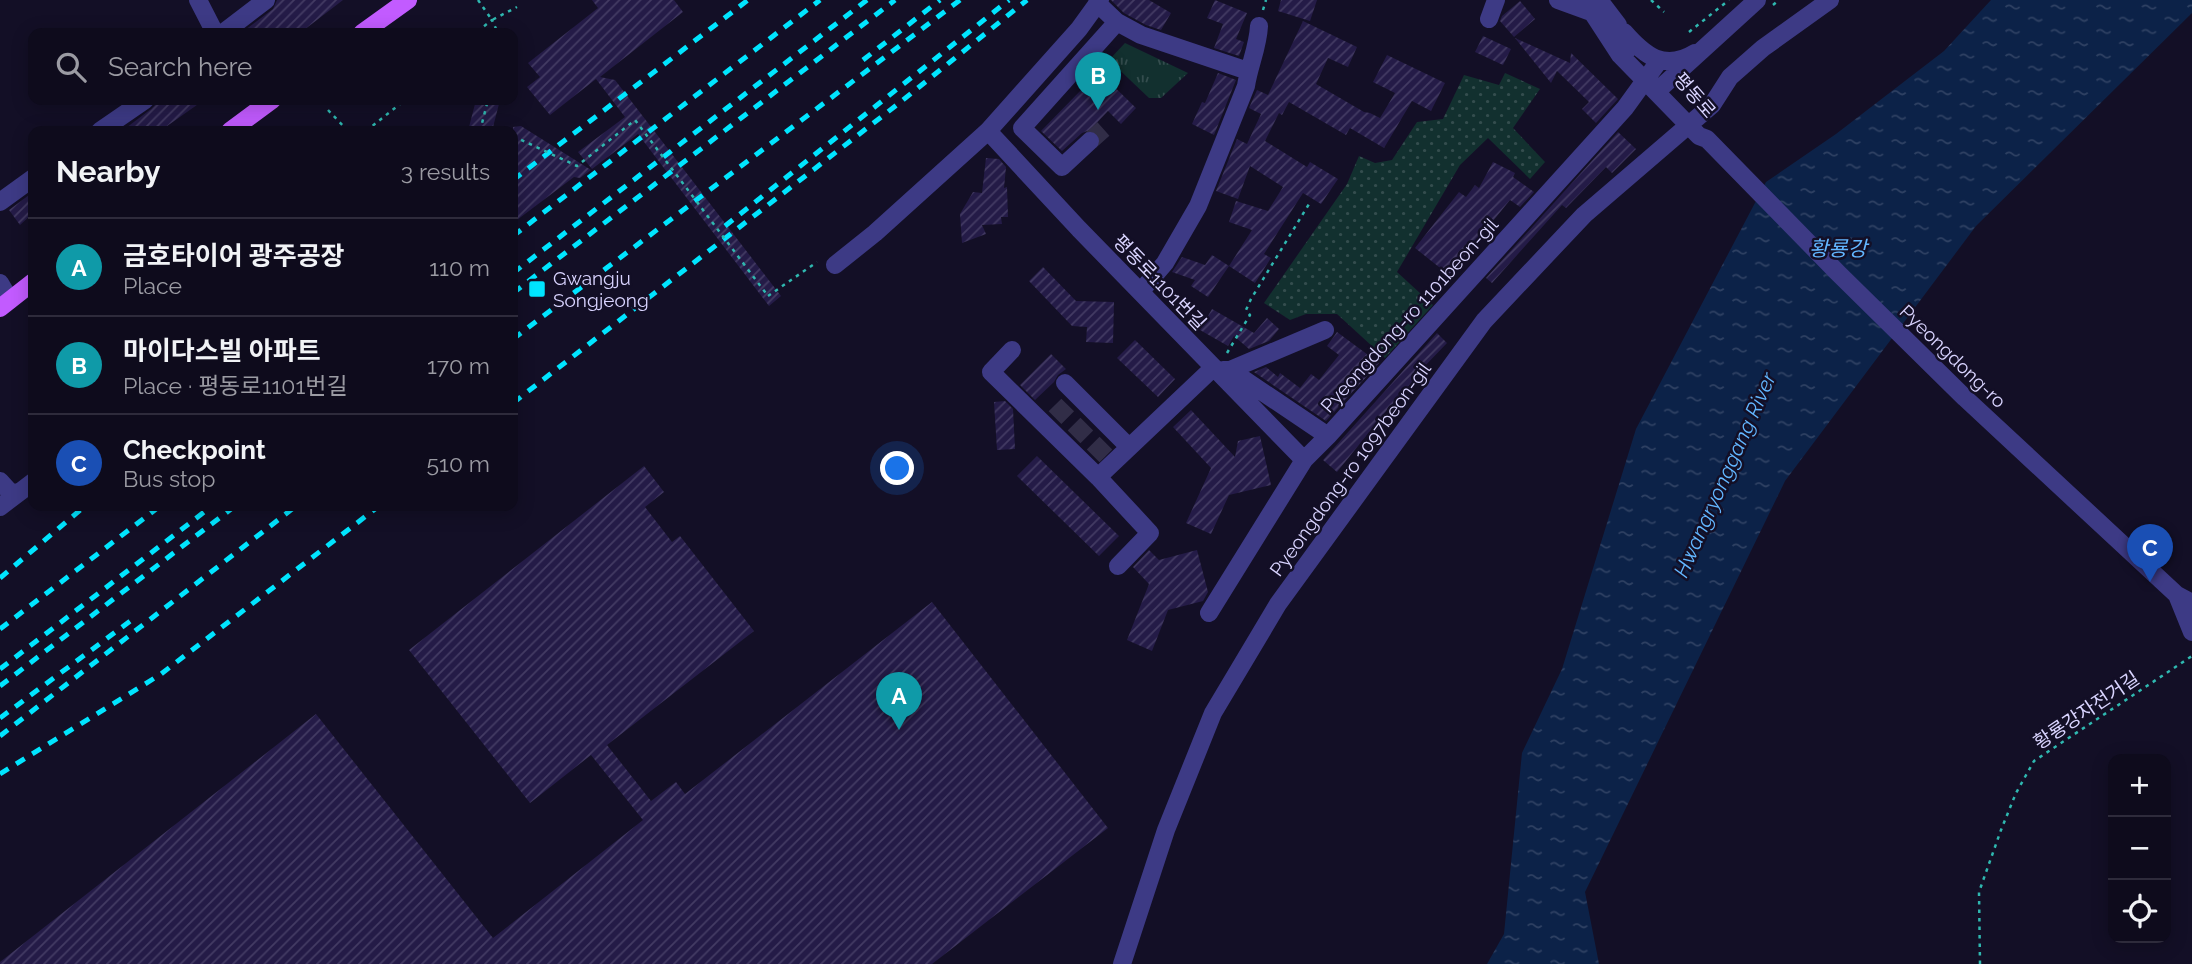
<!DOCTYPE html>
<meta charset="utf-8">
<style>
:root{--surface:#0e0b1c;--page:#171425;--text:#f1f3f6;--muted:#9b9ba3;--line:#2e2b3b;--accent:#ea580c}
body{margin:0;font-family:Raleway,"Noto Sans KR",sans-serif;background:var(--page);color:var(--text)}
.controls{position:absolute;right:21px;bottom:21px;display:grid;overflow:hidden;border-radius:14px;box-shadow:0 4px 18px #0003}
.controls button{width:63px;height:63px;display:grid;place-items:center;padding:0;border:0;border-bottom:2px solid var(--line);background:var(--surface);color:var(--text);font:35px sans-serif}
.you{position:absolute;left:898px;top:469px;width:24px;height:24px;margin:-18px;border:5px solid #fff;border-radius:50%;background:#1a73e8;box-shadow:0 0 0 10px #1a73e833}
.badge{display:grid;place-items:center;width:46px;height:46px;border-radius:50%;background:var(--accent);color:#fff;font-size:23px;font-weight:700}
.pin{position:absolute;translate:-50% -58px;filter:drop-shadow(0 2px 4px #0008)}
.pin::after{content:'';position:absolute;top:37px;width:24px;height:21px;background:inherit;clip-path:polygon(0 0,100% 0,50% 100%)}
.list{margin:0;padding:0;list-style:none}
h2{display:flex;justify-content:space-between;align-items:center;height:91px;margin:0;padding:0 28px;font-size:30px}
h2 small{font-size:23px;font-weight:400;color:var(--muted)}
.list li{display:grid;grid-template-columns:46px 1fr auto;gap:21px;align-items:center;box-sizing:border-box;height:98px;padding:0 28px;border-top:2px solid var(--line)}
.list b{display:block;font-size:26px;white-space:nowrap}
.list p{margin:0;font-size:23px;white-space:nowrap;color:var(--muted)}
.list em{font-size:23px;font-style:normal;color:var(--muted)}
.icon{flex:none;width:38px;height:38px;fill:none;stroke:currentColor;stroke-width:2;stroke-linecap:round;stroke-linejoin:round}
.map{position:relative;flex:none;width:2192px;height:964px;overflow:hidden}
.search{position:absolute;background:var(--surface);box-shadow:0 4px 18px #0003;left:28px;top:28px;width:490px;height:77px;display:flex;align-items:center;gap:18px;box-sizing:border-box;padding:0 24px;border-radius:14px;color:var(--muted);font-size:26px}
.panel{position:absolute;background:var(--surface);box-shadow:0 4px 18px #0003;left:28px;top:126px;width:490px;height:385px;border-radius:14px}
.map>svg:first-child{display:block}
.grass{fill:url(#grass-dots)}
.park{fill:url(#park-tufts)}
.water{fill:url(#water-ripples)}
.building{fill:url(#building-hatch)}
.lines{fill:none;stroke-linecap:round;stroke-linejoin:round}
.minor-tunnel{stroke:#312d47;stroke-width:18;stroke-dasharray:18 9;stroke-linecap:butt}
.path{stroke:#2fb8b0;stroke-width:2.5;stroke-dasharray:3.5 5;stroke-linecap:butt}
.minor{stroke:#3d3a85;stroke-width:18}
.major{stroke:#c25bff;stroke-width:18}
.rail{stroke:#00e5ff;stroke-width:5;stroke-dasharray:10 9;stroke-linecap:butt}
.path-bridge{stroke:#2fb8b0;stroke-width:2.5;stroke-dasharray:3.5 5;stroke-linecap:butt}
.poi-dot{fill:#00e5ff;stroke:#130f26;stroke-width:2.5}
.labels{text-anchor:middle;stroke-width:5;stroke-linejoin:round;paint-order:stroke}
.street-label{font-size:19px;fill:#d9d4ff;stroke:#130f26}
.poi-label{font-size:19px;fill:#d9d4ff;stroke:#130f26;text-anchor:start}
.water-label{font-size:21px;font-style:italic;fill:#62b6ff;stroke:#130f26}
</style>
<div class="map">
<svg width="2192" height="964" viewBox="0 0 2192 964">
<defs>
<pattern id="grass-dots" width="8" height="8" patternUnits="userSpaceOnUse" patternTransform="scale(1.75)"><rect width="8" height="8" fill="#12302f"/><path d="M2 2h.1M6 6h.1" fill="none" stroke="#344d4e" stroke-width="1.8" stroke-linecap="round"/></pattern>
<pattern id="park-tufts" width="24" height="20" patternUnits="userSpaceOnUse" patternTransform="scale(1.75)"><rect width="24" height="20" fill="#12302f"/><path d="M3 7l-1-3M5 7V3M7 7l1-3M15 17l-1-3M17 17v-4M19 17l1-3" fill="none" stroke="#344d4e"/></pattern>
<pattern id="water-ripples" width="26" height="14" patternUnits="userSpaceOnUse" patternTransform="scale(1.75)"><rect width="26" height="14" fill="#0c2248"/><path d="M2 4q2-2 4 0t4 0M15 11q2-2 4 0t4 0" fill="none" stroke="#2f4163"/></pattern>
<pattern id="building-hatch" width="6" height="6" patternUnits="userSpaceOnUse" patternTransform="scale(1.75)"><rect width="6" height="6" fill="#241b47"/><path d="M-1 1l2-2M0 6l6-6M5 7l2-2" fill="none" stroke="#433b63"/></pattern>
</defs>
<rect width="100%" height="100%" fill="#130f26"/>
<!-- grass -->
<path class="grass" d="M1505 73 1540 89 1513 128 1545 162 1530 179 1488 138 1460 165 1397 272 1433 305 1385 358 1337 314H1306L1290 320 1264 303 1347 184 1359 156 1375 163 1392 160 1417 122 1443 119 1464 75 1499 85Z"/>
<!-- park -->
<path class="park" d="M1125 43 1188 73 1161 98H1149L1109 60Z"/>
<!-- water -->
<path class="water" d="M1991 0H2192V13L1976 226 1785 481 1585 892 1599 964H1487L1504 934 1522 753 1562 669 1636 429 1766 182 1836 134 1944 51Z"/>
<!-- building -->
<path class="building" d="M277 0H343L300 33H241L273 9Z
M592 0H674L683 12 600 77 615 80 781 296 769 306 638 134 592 169 578 152 625 117 596 79 550 115 527 87 540 77 528 63 598 8Z
M1111 0H1149L1171 13 1161 30 1146 25 1124 13Z
M1215 0 1247 13 1236 39 1244 42 1239 56 1214 48 1223 24 1207 18Z
M1281 0H1317L1310 21 1278 11Z
M1520 1 1535 19 1514 37 1500 21 1502 16Z
M1303 21 1357 47 1348 67 1328 58 1316 84 1364 112 1370 113 1380 118 1395 93 1373 82 1387 55 1445 83 1431 111 1412 101 1384 148 1350 128 1346 135 1289 102 1282 115 1279 113 1265 141 1307 167 1310 162 1338 179 1321 204 1303 193 1264 254 1271 258 1255 283 1229 266 1252 230 1229 222 1236 201 1268 211 1283 187 1250 166 1238 199 1216 191 1237 139 1247 144 1261 114 1249 108 1257 90 1268 95Z
M1483 36 1511 49 1503 65 1475 52Z
M1515 38 1570 63 1571 53 1618 99 1596 123 1582 109 1589 102 1557 71 1551 83Z
M1093 66 1136 108 1121 124 1108 111 1090 130 1082 133 1062 151 1041 131 1083 88 1077 84Z
M1218 73 1236 80 1214 135 1192 124 1202 102 1205 103Z
M160 100H204L160 131H122L151 109Z
M476 100H500L492 131H468Z
M521 126 591 170 580 178 574 177 513 223V127Z
M1618 132 1636 149 1612 173 1606 167 1566 208 1562 205 1492 283 1486 278Z
M986 158 999 159 1006 167 1004 188 1007 187 1008 217H1001L1002 224 982 225 986 234 962 243 960 214 973 192 982 193Z
M1493 162 1515 173 1513 177 1534 192 1520 207 1510 200 1449 275 1415 248 1459 192 1466 197 1475 185 1479 188Z
M33 192V213L20 225 9 210Z
M1212 255 1229 266 1208 297 1191 286 1195 280 1172 272 1182 257 1205 265Z
M1043 267 1076 301 1114 302 1113 343 1086 342 1087 327 1072 326 1029 281Z
M1212 309 1254 333 1267 318 1279 329 1269 341 1249 349 1234 336 1228 346 1200 330Z
M1337 332 1379 363 1326 421 1254 372 1266 367 1278 377 1280 373 1300 388 1311 374 1319 380 1339 355 1327 346Z
M1437 333 1447 343 1421 370 1422 371 1387 410 1337 472 1323 460Z
M1135 340 1175 379 1158 397 1117 358Z
M1051 354 1066 369 1058 375 1054 382 1035 400 1020 385Z
M1005 401 1013 409 1015 449 997 450 994 402Z
M1191 410 1235 457 1238 441 1260 436 1271 485 1229 495 1211 534 1186 523 1211 468 1173 427Z
M1037 456 1119 536 1099 556 1017 476Z
M644 466 664 492 645 507 672 542 680 536 754 631 607 745 651 801 676 782 685 794 932 602 1108 828 932 964H0V962L316 714 493 938 643 820 591 755 530 803 409 650Z
M1149 550 1159 560 1197 550 1208 592 1203 601 1168 610 1152 651 1127 640 1149 584 1133 567Z"/>
<g class="lines">
<!-- minor-tunnel -->
<path class="minor-tunnel" d="M1090 141 1109 124
M1055 405 1113 463"/>
<!-- path -->
<path class="path" d="M478 0 492 20 517 7
M1651 0 1664 12
M1773 5 1779 0
M1263 10 1266 0
M1689 32 1729 0
M479 33 483 27 492 20 498 33
M328 110 348 131
M366 131 405 100
M480 131 488 100
M768 296 817 262
M1227 353 1250 315 1246 310 1251 299 1309 204
M1980 964 1979 892 2001 830 2016 793 2034 761 2192 656"/>
<!-- minor -->
<path class="minor" d="M198 0 215 33
M1558 0 1591 12
M1580 0 1592 12 1620 55 1699 136 1707 139 1839 274 1965 398 2177 595 2192 603
M1599 0 1618 25 1617 37 1628 49
M1097 3 1117 22 1141 35 1248 71
M1489 19 1496 0
M1624 32C1644 55 1664 72 1695 53
M223 33 266 0
M1656 92 1757 0
M100 131 145 100
M988 131 1079 229 1304 460
M1090 141 1062 167 1022 128 1117 22
M0 202 33 178
M835 265 875 233 988 131 1079 29 1100 0
M0 283 10 300
M1141 291 1165 263 1198 206 1246 86C1249 66 1258 47 1259 26
M1012 350 991 372 1098 477
M1223 370H1230L1325 330
M1230 370 1328 436
M1065 383 1129 447
M0 481 10 492 18 493
M0 507 33 482
M1118 566 1150 533 1098 477 1213 368
M2177 595 2192 632
M1209 613 1304 460 1328 436 1625 108 1659 61
M1122 964 1166 830 1213 713 1278 604 1374 472 1484 321 1584 215 1712 105 1730 77 1763 48 1830 0"/>
<!-- major -->
<path class="major" d="M362 33 408 0
M230 131 272 100
M0 308 33 282"/>
<!-- rail -->
<path class="rail" d="M863 60 940 0
M513 180 748 0
M725 226 1009 0
M513 236 820 0
M513 273 867 0
M513 293 895 0
M513 339 960 0
M513 403 898 104 1027 0
M0 578 85 506
M0 629 160 506
M0 669 212 506
M0 686 235 506
M0 718 137 616
M0 736 296 506
M0 774 161 674 379 506"/>
<!-- path-bridge -->
<path class="path-bridge" d="M513 138H517L577 166 635 120 768 296"/>
</g>
<!-- markers -->
<rect class="poi-dot" x="528" y="280" width="18" height="18" rx="3.5"/>
<g class="labels">
<!-- street labels -->
<g class="street-label">
<text transform="translate(1695 95) rotate(49)" y="7">평동로</text>
<text transform="translate(1160 282) rotate(46)" y="7">평동로1101번길</text>
<text transform="translate(1409 315) rotate(-48)" y="7">Pyeongdong-ro 1101beon-gil</text>
<text transform="translate(1953 356) rotate(44)" y="7">Pyeongdong-ro</text>
<text transform="translate(1350 469) rotate(-54)" y="7">Pyeongdong-ro 1097beon-gil</text>
<text transform="translate(2086 710) rotate(-34)" y="7">황룡강자전거길</text>
</g>
<!-- poi labels -->
<g class="poi-label">
<text x="553" y="285">Gwangju<tspan x="553" dy="22">Songjeong</tspan></text>
</g>
<!-- water labels -->
<g class="water-label">
<text x="1838" y="256">황룡강</text>
<text transform="translate(1725 475) rotate(-66)" y="7">Hwangryonggang River</text>
</g>
</g>
</svg>
<div class="controls">
<button>+</button>
<button>−</button>
<button><svg class="icon" aria-label="locate" viewBox="0 0 24 24"><circle cx="12" cy="12" r="6"/><path d="M12 2v4M12 18v4M2 12h4M18 12h4"/></svg></button>
</div>
<div class="you"></div>
<div class="pin badge" style="left:899px;top:730px;background:#0f9aa8">A</div>
<div class="pin badge" style="left:1098px;top:110px;background:#0f9aa8">B</div>
<div class="pin badge" style="left:2150px;top:582px;background:#1a4fb4">C</div>
<div class="search"><svg class="icon" aria-label="search" viewBox="0 0 24 24"><circle cx="10" cy="10" r="6"/><path d="M15 15l6 6"/></svg>Search here</div>
<section class="panel">
<h2>Nearby<small>3 results</small></h2>
<ul class="list">
<li><span class="badge" style="background:#0f9aa8">A</span><div><b>금호타이어 광주공장</b><p>Place</p></div><em>110 m</em></li>
<li><span class="badge" style="background:#0f9aa8">B</span><div><b>마이다스빌 아파트</b><p>Place · 평동로1101번길</p></div><em>170 m</em></li>
<li><span class="badge" style="background:#1a4fb4">C</span><div><b>Checkpoint</b><p>Bus stop</p></div><em>510 m</em></li>
</ul>
</section>
</div>
